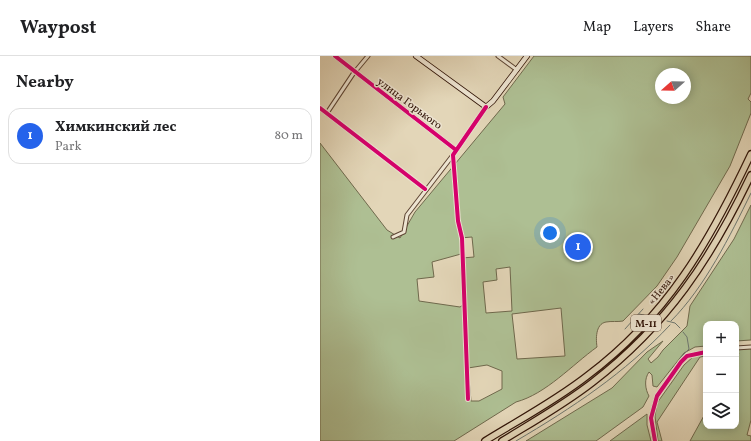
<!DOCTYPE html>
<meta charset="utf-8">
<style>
:root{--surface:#fff;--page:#f6f6f6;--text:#202124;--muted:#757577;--line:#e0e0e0;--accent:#2563eb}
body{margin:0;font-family:Vollkorn,serif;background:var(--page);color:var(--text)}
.controls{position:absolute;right:12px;bottom:12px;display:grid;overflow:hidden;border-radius:8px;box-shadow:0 2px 10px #0003}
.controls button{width:36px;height:36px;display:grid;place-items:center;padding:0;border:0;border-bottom:1px solid var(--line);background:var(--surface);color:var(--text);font:20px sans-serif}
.compass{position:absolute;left:335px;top:12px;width:36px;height:36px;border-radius:50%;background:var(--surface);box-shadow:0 2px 10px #0003;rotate:250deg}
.you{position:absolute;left:230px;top:177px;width:14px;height:14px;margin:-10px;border:3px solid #fff;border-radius:50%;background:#1a73e8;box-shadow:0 0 0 6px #1a73e833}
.badge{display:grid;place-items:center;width:26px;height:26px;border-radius:50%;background:var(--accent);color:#fff;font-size:13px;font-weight:700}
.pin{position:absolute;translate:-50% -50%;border:2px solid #fff;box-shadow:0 1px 4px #0006}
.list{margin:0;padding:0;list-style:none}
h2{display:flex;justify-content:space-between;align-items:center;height:52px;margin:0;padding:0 16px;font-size:17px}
h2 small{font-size:13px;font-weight:400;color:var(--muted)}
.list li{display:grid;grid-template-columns:26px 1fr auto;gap:12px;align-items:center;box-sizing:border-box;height:56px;margin:0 8px 8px;padding:0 8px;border:1px solid var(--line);border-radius:12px}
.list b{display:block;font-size:15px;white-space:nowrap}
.list p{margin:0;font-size:13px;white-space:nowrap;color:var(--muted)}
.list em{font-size:13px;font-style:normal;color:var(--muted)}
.icon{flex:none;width:22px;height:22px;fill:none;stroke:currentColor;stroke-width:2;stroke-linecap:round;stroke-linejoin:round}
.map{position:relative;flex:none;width:431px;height:385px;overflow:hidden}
header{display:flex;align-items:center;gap:24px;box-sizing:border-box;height:56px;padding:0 20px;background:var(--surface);border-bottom:1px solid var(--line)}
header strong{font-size:19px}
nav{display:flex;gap:22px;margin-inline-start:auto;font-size:14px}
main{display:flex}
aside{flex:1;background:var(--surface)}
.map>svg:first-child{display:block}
.green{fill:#aebf93;stroke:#6f694d;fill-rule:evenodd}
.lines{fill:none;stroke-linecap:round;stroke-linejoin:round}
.stream{stroke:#6d766f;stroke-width:1}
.minor-casing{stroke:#5d4433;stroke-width:5}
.secondary-casing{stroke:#301307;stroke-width:6}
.motorway-casing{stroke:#301307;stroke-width:8}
.minor{stroke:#ede4d1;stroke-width:3}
.secondary{stroke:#ede4d1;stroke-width:4.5}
.motorway{stroke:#e3d6b8;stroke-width:5.5}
.cycleway-casing{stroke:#ede4d1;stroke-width:6}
.cycleway{stroke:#d6006c;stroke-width:4}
.labels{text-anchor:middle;stroke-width:3;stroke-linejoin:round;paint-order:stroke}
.shield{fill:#ede4d1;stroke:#695244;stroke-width:1}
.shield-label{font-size:10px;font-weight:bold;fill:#301307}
.street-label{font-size:11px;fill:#301307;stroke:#ede4d1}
</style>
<header>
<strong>Waypost</strong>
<nav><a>Map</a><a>Layers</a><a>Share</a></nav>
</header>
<main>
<aside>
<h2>Nearby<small></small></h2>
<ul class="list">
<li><span class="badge">1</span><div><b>Химкинский лес</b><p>Park</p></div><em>80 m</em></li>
</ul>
</aside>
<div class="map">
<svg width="431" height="385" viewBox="0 0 431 385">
<rect width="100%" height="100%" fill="#e3d6b8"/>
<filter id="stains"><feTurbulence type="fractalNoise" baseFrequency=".005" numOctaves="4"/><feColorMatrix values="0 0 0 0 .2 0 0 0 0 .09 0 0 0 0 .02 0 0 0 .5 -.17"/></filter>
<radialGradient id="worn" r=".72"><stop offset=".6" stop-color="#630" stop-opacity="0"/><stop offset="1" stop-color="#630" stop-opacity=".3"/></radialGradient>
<!-- green -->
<path class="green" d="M214 0H431V37L428 43 431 46V57L410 110 357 201 337 230 303 265C298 266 291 265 286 266 275 268 276 284 277 291 252 309 226 338 196 346L134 385H0V87L67 174 80 182 95 156 185 48 183 41ZM341 18H365V42H341ZM152 181 154 201 142 202 143 249 140 251 99 245 97 223 114 221 112 206 141 198 140 182ZM190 211 192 255 166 257 163 226 177 224 176 213ZM241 252 245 300 197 303 192 258ZM167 309 182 315V333L159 345H151L148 312Z
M431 149V284L416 285V268H386V290L375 291 364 297 337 331 333 330 332 319 329 316C324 323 325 333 329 340L323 351 276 385H206L292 332 327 296 343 285 328 303 331 307 338 301 343 294 367 270 370 250 414 183Z
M431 292V364L427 379 431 380V385H370L386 356V370H416V302L419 297 416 296V294Z
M386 297V300L380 301 337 366 342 385H338L335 360 337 347 364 309 374 300Z
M327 358V369L331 385H290Z"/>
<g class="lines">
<!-- stream -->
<path class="stream" d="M319 258 324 259
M347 265 355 267 360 272
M351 265C385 231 410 180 431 137
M305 273 323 253
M360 302 369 293 367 281 363 276
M196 385C252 352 305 317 350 269"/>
<defs>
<path id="minor" d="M15 0 136 94
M178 0 197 14
M0 52 105 133
M7 57 33 18 48 0
M73 181 84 176 87 159 133 99
M416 292 431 291
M148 343 142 182 138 165 133 99 166 51
M335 385 331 362 337 340 361 306 367 300 386 296"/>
<path id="secondary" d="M96 0 166 51 173 45 207 0"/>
<path id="motorway" d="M165 385C199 364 235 345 267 320 347 260 389 187 431 98
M182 385C213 366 245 348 273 326 348 268 391 203 431 119"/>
</defs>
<!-- minor casing -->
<use href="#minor" class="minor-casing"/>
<!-- secondary casing -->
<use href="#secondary" class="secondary-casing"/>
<!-- motorway casing -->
<use href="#motorway" class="motorway-casing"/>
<!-- minor -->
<use href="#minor" class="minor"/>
<!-- secondary -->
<use href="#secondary" class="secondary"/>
<!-- motorway -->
<use href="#motorway" class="motorway"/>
<defs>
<path id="cycleway" d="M15 0 136 94
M0 52 105 133
M148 343 142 182 138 165 133 99 166 51
M335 385 331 362 337 340 361 306 367 300 386 296"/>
</defs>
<!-- cycleway casing -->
<use href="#cycleway" class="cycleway-casing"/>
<!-- cycleway -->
<use href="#cycleway" class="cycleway"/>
</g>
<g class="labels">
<!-- shield labels -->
<rect class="shield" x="311" y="259" width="30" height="16" rx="3"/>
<g class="shield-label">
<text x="326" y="271">М-11</text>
</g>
<!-- street labels -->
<g class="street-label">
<text transform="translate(90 47) rotate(37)" y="4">улица Горького</text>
<text transform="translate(341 233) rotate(-51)" y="4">«Нева»</text>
</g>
</g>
<rect width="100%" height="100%" filter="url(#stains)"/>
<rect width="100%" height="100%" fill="url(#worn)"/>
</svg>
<div class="controls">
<button>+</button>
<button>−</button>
<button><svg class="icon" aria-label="layers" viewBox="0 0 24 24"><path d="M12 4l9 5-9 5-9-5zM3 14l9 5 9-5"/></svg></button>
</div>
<svg class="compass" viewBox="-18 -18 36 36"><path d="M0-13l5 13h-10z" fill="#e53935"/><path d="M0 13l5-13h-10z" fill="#757577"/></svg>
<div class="you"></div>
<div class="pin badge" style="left:258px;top:191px">1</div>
</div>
</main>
